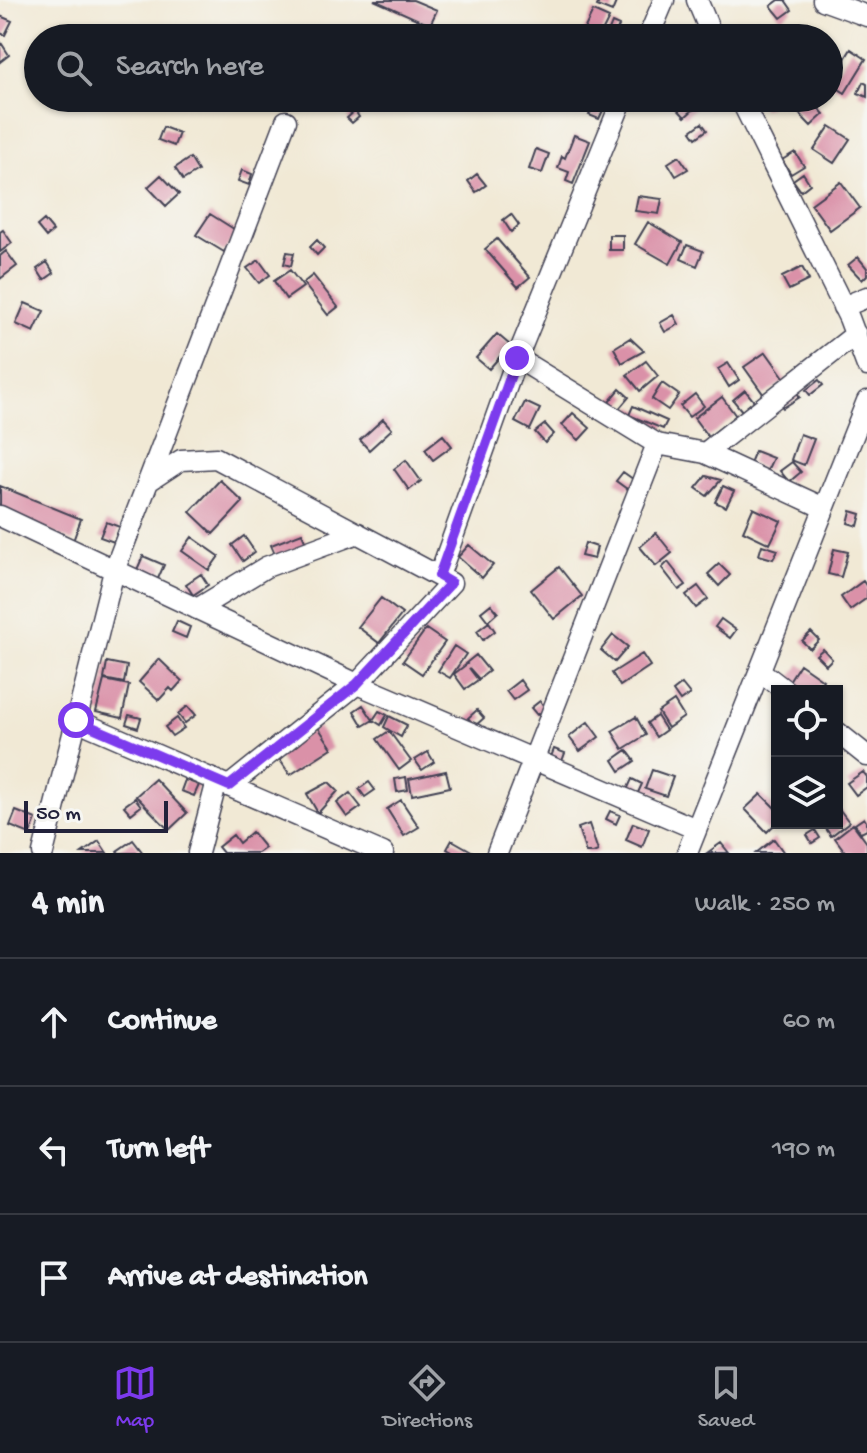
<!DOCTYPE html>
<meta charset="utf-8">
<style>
:root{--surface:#171b24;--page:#242831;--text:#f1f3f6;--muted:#9ea1a6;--line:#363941;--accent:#7c3aed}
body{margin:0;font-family:"Gochi Hand",sans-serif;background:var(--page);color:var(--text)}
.controls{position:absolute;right:24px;bottom:24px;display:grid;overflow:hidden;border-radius:0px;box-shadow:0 2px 6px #0004}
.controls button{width:72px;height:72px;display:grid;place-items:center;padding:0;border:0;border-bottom:2px solid var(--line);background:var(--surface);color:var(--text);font:40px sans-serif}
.scale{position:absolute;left:24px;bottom:20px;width:144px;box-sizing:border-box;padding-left:8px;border:4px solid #22223b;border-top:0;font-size:22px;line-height:28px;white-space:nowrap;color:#22223b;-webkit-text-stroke:6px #f6f6f2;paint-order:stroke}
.stop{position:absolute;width:24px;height:24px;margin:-18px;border:6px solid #7c3aed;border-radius:50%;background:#fff}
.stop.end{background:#7c3aed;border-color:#fff;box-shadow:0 2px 8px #0008}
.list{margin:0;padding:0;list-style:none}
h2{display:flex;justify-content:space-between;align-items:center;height:104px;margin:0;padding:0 32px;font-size:34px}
h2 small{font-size:26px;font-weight:400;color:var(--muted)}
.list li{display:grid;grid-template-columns:52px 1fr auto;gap:24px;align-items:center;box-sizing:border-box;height:128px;padding:0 32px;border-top:2px solid var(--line)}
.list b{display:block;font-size:30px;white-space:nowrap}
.list em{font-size:26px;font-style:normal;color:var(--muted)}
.icon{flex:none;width:44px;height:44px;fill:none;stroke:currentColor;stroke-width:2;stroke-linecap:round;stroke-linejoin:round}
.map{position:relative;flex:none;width:867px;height:853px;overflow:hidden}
.search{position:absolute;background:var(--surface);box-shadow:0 2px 6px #0004;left:24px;right:24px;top:24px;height:88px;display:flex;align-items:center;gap:20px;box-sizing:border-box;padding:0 28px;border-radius:44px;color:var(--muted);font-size:30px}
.sheet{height:488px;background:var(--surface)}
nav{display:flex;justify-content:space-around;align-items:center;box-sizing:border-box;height:112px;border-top:2px solid var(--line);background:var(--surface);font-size:22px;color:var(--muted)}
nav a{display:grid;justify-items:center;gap:4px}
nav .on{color:var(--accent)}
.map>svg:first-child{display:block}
.building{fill:#da91a8}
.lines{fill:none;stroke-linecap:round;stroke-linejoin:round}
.street-casing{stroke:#414052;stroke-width:23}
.street{stroke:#fff;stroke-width:20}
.route{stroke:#7c3aed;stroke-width:10}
</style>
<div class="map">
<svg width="867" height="853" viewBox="0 0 867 853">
<rect width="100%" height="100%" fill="#f6f6f2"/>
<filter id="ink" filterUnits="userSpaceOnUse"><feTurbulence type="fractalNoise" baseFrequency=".0125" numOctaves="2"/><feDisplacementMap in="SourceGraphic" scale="16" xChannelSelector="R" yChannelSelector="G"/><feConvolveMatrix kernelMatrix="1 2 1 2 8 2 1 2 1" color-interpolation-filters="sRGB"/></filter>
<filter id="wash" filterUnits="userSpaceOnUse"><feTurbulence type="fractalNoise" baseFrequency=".006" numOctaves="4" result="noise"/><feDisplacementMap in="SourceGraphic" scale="32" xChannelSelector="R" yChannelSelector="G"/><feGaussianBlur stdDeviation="1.8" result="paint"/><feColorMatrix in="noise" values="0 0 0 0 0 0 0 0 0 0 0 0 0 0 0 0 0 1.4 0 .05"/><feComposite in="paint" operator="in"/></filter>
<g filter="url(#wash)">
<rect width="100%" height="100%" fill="#f1e9d5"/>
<g id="blocks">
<!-- building -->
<path class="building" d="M374 0H413L437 10 430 25Z
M600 0H617L612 12 597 6Z
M779 0H785L792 10 781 18 771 6Z
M593 11 609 18 599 38H580Z
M0 16 12 21 5 35 0 33Z
M612 23 619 26 614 38H606Z
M761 24 765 38H741L739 30Z
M809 27 820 38H801L799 36Z
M0 41 9 55 0 62Z
M851 49 866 59 845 93 830 83Z
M863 82 867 84V97L858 93Z
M676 98H706L685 117 671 102Z
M757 98H774L776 102 763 109Z
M799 98H809L824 114 811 126 791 105Z
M594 104 604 108 599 119 589 115Z
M355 111 359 117 352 123 347 118Z
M702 123 707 130 696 138 691 131Z
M830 126 850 139 834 163 814 150Z
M163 127 179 133 174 146 158 140Z
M574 135 590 141 573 184 566 181 569 172 558 168 562 156 565 158Z
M536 149 549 154 542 173 529 169Z
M795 152 804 166 791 174 782 160Z
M679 156 688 169 676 176 668 163Z
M190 158 198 171 183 180 175 168Z
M242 170 252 174 249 185 238 181Z
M803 173 810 184 801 191 793 180Z
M477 174 486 185 476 192 468 181Z
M161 175 179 194 166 206 148 187Z
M841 182 860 208 830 230 811 204Z
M638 196 662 199 659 214 635 211Z
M210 214 237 231 224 252 196 235Z
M511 214 519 225 511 232 503 220Z
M44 220 53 231 46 237 37 226Z
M648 222 682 242 670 264 635 244Z
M3 230 12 243 0 252V232Z
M609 235H623V250H609Z
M497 239 530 277 518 287 485 249Z
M317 240 324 248 317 255 310 247Z
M687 245 703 251 697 266 681 259Z
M6 251 17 266 0 279V256Z
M287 252 294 253 291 266 284 264Z
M858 257 867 268V275L862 280 848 265Z
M259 260 270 275 259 283 247 268Z
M47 262 54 273 44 280 37 269Z
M802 267 809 280 789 290 782 277Z
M290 270 303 287 286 299 274 281Z
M313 275 338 307 328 315 303 283Z
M25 303 44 311 34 332 16 324Z
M674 315 679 324 665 332 660 323Z
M497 334 510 345 489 369 476 358Z
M630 338 644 351 622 363 614 348Z
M766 352 786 380 764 395 744 367Z
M646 361 658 376 640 391 627 375Z
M728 363 739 380 729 387 718 369Z
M819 380 823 385 810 395 806 390Z
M662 383 679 395 668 410 652 399Z
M794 388 800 397 783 408 776 399Z
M620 389 629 397 618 410 609 402Z
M745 390 754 401 742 411 733 400Z
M695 394 704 406 689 417 680 406Z
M722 397 736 416 708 437 694 418Z
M525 402 540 409 530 430 515 422Z
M633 406 667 421 663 429 629 415Z
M573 413 590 428 579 440 562 425Z
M383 419 392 429 369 450 360 440Z
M545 424 554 434 545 443 535 432Z
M800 434 814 439 804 465 791 460Z
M443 435 452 446 433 460 425 449Z
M755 451 773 458 767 471 750 463Z
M406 460 421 481 409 490 394 469Z
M792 462 801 472 789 482 780 471Z
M623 472 637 482 627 489 616 481Z
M706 476 721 480 707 496 696 488Z
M220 480 243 502 213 534 190 512Z
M0 486 81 519 73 541 0 512Z
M723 486 734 491 726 507 715 502Z
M753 508 781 521 770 544 743 531Z
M851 511 861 514 858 526 848 523Z
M106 522 120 527 114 542 100 537Z
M302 533 307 545 276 556 271 545Z
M656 533 672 553 656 566 640 547Z
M244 536 255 552 243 561 232 545Z
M192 537 219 556 209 570 182 551Z
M585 543 597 547 594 559 581 556Z
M469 545 493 565 482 578 458 557Z
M762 545 778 550 773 559 759 555Z
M834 549 848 552 841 577 828 574Z
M143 556 164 565 157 581 136 572Z
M668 562 686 585 679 590 662 568Z
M719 564 730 575 719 586 708 574Z
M559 567 582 596 554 619 531 590Z
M201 574 208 585 193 595 186 584Z
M863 581 867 587V598L850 610 841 597Z
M698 586 708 599 696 608 686 595Z
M381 598 402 614 379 643 358 627Z
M491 604 498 612 488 621 481 612Z
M721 619 736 630 730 638 715 627Z
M177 621 190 627 186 638 172 632Z
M489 622 495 631 483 640 477 631Z
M426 629 445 642 422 674 403 661Z
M811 632 819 640 810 649 802 641Z
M613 635 628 647 615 662 601 650Z
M454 646 466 654 450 678 438 671Z
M823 649 832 659 826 665 816 655Z
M642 654 650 666 620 686 612 673Z
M476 655 489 671 479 679 469 668 478 680 465 689 454 674 467 664 466 663Z
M159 659 182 681 173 691 170 688 159 700 139 682Z
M107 662 127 666 124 683 104 679Z
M800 664 823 680 816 691H803L789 681Z
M104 680 129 685 122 718 96 712Z
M520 680 527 690 513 700 506 691Z
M682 684 690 694 680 701 673 691Z
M540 701 546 709 537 715 531 708Z
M674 701 684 717 668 728 658 712Z
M363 705 373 720 363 726 354 711Z
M188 706 196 715 185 723 178 714Z
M477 710 484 718 475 726 468 718Z
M379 711 387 715 381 725 373 720Z
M129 715 141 718 138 728 126 724Z
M389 716 407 725 401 737 384 727Z
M657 716 666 730 656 737 647 723Z
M636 717 646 735 623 749 612 731Z
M177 718 184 728 172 736 165 727Z
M588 722 599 737 580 751 569 737Z
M318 727 332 748 290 775 276 754Z
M389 731 411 761 399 770 377 739Z
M554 749 565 753 562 761 551 757Z
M627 750 635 761 620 771 613 760Z
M428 752 434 762 422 770 415 760Z
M652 770 673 777 666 796 645 789Z
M446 771 450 787 412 795 409 779Z
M863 772 867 777V787L856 795 847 783Z
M406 777 408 790 397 792 395 779Z
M155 779 187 813 169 830 136 796Z
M632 779 642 784 637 795 627 790Z
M185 780 199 785 194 796 181 791Z
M329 782 338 791 318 813 307 794Z
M369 782 375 790 365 797 359 789Z
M350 793 361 807 347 817 337 803Z
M761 794 777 810V822L767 832 745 809Z
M135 798 141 806 131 814 124 806Z
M401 800 419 827 404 836 387 809Z
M837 806 849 822 831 836 822 823H837Z
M16 811 36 819 30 834 10 826Z
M610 811 620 815 616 824 606 819Z
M864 818 867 823V830L861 833 855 824Z
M633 823 649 829 642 847 626 840Z
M589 824 598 851 593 853H586L578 828Z
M853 824 867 843V853H846L835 838Z
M815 830 820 838 812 843 807 835Z
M252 832 265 848 258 853H223L218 847 233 835 239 843Z
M774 839 784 853H756Z
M133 840 143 853H119L117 851Z
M452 840 475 853H454L447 849Z
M99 841 107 853H82Z
M721 843 729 853H707Z"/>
</g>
</g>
<g filter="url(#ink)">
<use href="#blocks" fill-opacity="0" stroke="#414052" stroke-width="2"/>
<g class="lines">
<defs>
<path id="street" d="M697 0 713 38
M823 0 867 16
M648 38 664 0
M740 98 849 318 867 366
M843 307 867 297
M517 358 657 444 705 453 856 334
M705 453 824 508
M149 481 181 460 216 458 451 583 357 684 229 786
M0 516 357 684 696 829
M439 576 517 358 623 98
M197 609 266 567 358 533
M760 671 786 691
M76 720 383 853
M837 732 867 756
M43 853 114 571 286 121
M198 853 217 781
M497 853 657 444
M687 853 867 401"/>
</defs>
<!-- street casing -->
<use href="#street" class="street-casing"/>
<!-- street -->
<use href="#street" class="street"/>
</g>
</g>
<g class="lines" filter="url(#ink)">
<!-- route -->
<path class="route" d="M76 720 229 786 357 684 451 583 439 576 517 358"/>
</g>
</svg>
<div class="controls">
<button><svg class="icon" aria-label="locate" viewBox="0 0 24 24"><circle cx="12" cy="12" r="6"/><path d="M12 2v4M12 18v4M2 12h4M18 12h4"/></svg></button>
<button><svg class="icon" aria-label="layers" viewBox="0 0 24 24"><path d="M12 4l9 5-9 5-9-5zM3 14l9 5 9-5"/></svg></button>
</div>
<div class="scale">50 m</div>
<div class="stop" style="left:76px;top:720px"></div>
<div class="stop end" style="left:517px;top:358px"></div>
<div class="search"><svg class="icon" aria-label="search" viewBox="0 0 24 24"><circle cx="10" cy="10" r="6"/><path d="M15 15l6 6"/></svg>Search here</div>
</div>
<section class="sheet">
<h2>4 min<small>Walk · 250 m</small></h2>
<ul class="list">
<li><svg class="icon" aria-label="ahead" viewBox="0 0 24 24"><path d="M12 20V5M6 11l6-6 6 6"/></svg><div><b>Continue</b></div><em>60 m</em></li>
<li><svg class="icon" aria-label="left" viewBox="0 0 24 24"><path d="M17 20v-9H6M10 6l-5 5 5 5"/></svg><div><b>Turn left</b></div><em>190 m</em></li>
<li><svg class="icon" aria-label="arrive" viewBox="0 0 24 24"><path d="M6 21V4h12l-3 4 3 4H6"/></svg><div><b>Arrive at destination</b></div></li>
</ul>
</section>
<nav>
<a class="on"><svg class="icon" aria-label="map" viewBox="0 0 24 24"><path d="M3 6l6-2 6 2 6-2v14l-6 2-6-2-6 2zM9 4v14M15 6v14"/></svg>Map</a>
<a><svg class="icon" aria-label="directions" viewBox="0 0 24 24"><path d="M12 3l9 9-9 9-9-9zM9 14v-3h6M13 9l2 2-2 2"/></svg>Directions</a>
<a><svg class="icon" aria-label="saved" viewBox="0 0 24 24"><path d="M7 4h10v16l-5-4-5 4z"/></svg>Saved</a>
</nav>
